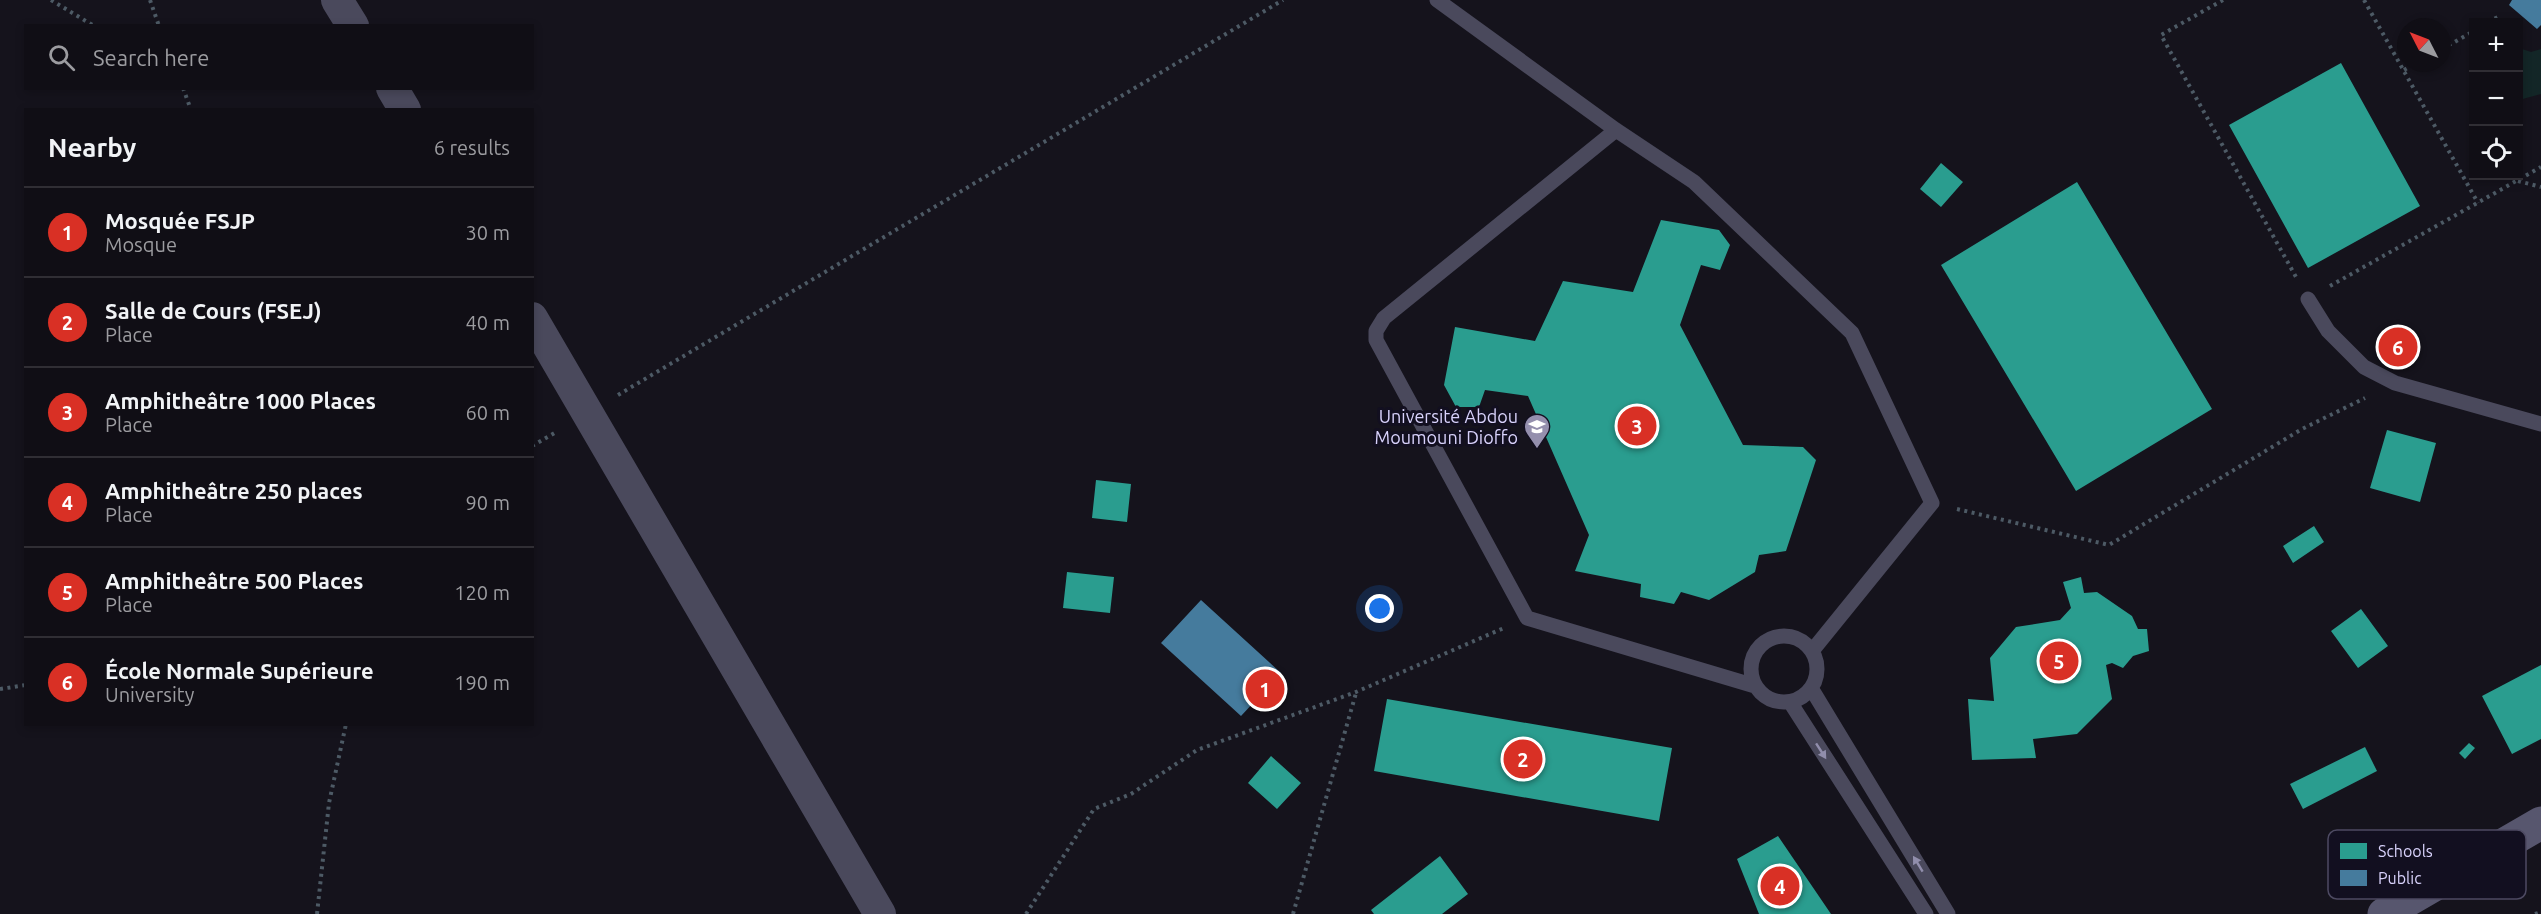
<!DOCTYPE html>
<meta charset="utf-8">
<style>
:root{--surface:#100e15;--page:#1e1c22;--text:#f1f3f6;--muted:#9c9ca0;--line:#302e34;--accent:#d93025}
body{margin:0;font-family:Ubuntu,sans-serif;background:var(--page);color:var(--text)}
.controls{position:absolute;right:18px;top:18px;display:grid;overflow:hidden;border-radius:0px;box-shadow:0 3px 9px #0003}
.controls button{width:54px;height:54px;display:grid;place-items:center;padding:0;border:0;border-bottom:2px solid var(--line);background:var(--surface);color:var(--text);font:30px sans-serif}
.compass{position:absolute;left:2397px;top:18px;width:54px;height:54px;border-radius:50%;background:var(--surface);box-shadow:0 3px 9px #0003;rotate:312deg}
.you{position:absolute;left:1380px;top:609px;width:21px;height:21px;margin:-15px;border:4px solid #fff;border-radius:50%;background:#1a73e8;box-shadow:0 0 0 9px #1a73e833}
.badge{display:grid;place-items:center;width:39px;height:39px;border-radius:50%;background:var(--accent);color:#fff;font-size:20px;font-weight:700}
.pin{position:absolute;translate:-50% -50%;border:3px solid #fff;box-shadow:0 2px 6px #0006}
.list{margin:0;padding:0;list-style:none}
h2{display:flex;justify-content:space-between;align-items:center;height:78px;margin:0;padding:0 24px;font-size:26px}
h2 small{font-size:20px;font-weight:400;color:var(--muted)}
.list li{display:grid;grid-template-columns:39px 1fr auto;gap:18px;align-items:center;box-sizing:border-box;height:90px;padding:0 24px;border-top:2px solid var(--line)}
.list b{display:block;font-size:22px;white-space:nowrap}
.list p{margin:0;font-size:20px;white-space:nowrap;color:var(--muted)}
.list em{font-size:20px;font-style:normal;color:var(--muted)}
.icon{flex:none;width:33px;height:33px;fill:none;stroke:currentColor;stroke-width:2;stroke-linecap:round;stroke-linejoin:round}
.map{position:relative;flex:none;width:2541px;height:914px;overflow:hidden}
.search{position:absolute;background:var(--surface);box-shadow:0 3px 9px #0003;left:24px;top:24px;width:510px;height:66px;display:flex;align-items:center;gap:15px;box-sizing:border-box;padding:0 21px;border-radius:0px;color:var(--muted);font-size:22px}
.panel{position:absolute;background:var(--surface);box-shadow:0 3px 9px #0003;left:24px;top:108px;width:510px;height:618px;border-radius:0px}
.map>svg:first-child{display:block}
.green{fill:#132627}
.schools{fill:#2a9d8f}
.public{fill:#457b9d}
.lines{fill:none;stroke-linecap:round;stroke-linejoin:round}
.path{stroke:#4d5a65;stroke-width:4;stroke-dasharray:3 4.5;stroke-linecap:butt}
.lane{stroke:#4a495c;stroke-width:15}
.street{stroke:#4a495c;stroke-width:32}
.secondary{stroke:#57566e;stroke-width:33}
.oneway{fill:#918eac}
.labels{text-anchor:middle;stroke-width:6;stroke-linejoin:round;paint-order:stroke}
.poi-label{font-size:18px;fill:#d8d2fb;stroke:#120f20;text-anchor:end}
.key{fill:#120f20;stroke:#4d4a62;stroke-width:1.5}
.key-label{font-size:16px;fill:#d8d2fb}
</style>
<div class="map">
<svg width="2541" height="914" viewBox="0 0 2541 914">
<rect width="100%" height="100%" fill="#15131c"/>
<!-- green -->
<path class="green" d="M2519 48 2531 52 2541 49V94L2519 100Z"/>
<!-- schools -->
<path class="schools" d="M2341 63 2420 206 2308 268 2229 125Z
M1941 163 1963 182 1941 207 1920 189Z
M2077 182 2212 409 2076 491 1941 265Z
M1661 220 1719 230 1730 245 1720 270 1701 265 1680 325 1743 445 1803 447 1816 460 1786 551 1759 555 1755 572 1709 600 1681 592 1674 604 1640 597 1641 584 1575 571 1589 535 1528 396 1485 390 1479 407H1456L1444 385 1455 327 1535 341 1563 281 1633 292Z
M2387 430 2436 443 2420 502 2370 488Z
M1096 480 1131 484 1127 522 1092 518Z
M2314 526 2324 542 2293 563 2283 546Z
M1067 572 1114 577 1110 613 1063 608Z
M2081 577 2084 593 2097 592 2132 616 2138 629H2147L2149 651 2133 656 2123 668 2112 663 2106 665 2112 699 2077 734 2033 739 2036 758 1972 760 1968 699 1994 701 1990 658 2016 627 2060 620 2071 608 2063 582Z
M2361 609 2388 646 2358 668 2331 631Z
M2541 665V739L2512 754 2482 696Z
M1387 699 1672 748 1659 821 1374 771Z
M2469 743 2475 748 2465 759 2459 753Z
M2365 747 2377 771 2303 809 2290 784Z
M1271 756 1301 783 1277 809 1248 783Z
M1778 836 1831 914H1759L1737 859Z
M1440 856 1468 894 1442 914H1374L1371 910Z"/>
<!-- public -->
<path class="public" d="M2512 0H2541V25L2537 29 2509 5Z
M1201 600 1281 673 1241 716 1161 643Z"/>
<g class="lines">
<!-- path -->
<path class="path" d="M51 0 94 26
M150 0 159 26
M2223 0 2161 35 2296 277
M2364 0 2478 203
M2488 22 2500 16
M2442 49 2474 31
M2404 70 2417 63
M183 88 191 110
M2518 181 2541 187
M2330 286 2541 167
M618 395 1283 0
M532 446 558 431
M1957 509 2109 545 2302 429 2365 398
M0 689 26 685
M317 914 329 803 346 724
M1026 914 1094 809 1131 794 1197 750 1356 692 1504 628
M1293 914 1356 693
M2535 914 2541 912"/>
<!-- lane -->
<path class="lane" d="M1437 0 1616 130 1694 182 1852 333 1932 503 1812 651
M1616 130 1384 318 1376 331V340L1527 618 1755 686
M2308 299 2328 331 2364 367 2395 383 2541 424
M1751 669a33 33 0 1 1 66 0a33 33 0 1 1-66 0Z
M1811 688 1948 914
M1790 702 1926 914"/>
<!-- street -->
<path class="street" d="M337 0 353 26
M392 88 405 110
M532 318 880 914"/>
<!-- secondary -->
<path class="secondary" d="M2384 914 2541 823"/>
</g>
<!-- one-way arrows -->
<defs><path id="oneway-solid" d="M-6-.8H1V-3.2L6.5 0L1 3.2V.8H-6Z" transform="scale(1.5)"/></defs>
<g class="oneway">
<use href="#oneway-solid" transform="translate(1821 751) rotate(57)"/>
<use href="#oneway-solid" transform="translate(1918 864) rotate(-121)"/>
</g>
<!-- icons -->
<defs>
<symbol id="university-pin" viewBox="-11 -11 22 30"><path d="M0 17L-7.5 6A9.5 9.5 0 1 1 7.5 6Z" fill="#948fad" stroke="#120f20"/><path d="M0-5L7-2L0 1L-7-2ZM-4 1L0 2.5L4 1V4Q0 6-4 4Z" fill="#fff"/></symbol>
</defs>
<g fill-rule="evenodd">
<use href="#university-pin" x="1522" y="412" width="30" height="40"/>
</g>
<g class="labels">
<!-- poi labels -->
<g class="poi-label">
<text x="1518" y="423">Université Abdou<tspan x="1518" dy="21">Moumouni Dioffo</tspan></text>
</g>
</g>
<!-- legend -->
<rect x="2328" y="830" width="198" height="69" rx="9" class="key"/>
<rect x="2340" y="843" width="27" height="16" fill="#2a9d8f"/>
<rect x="2340" y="870" width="27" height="16" fill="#457b9d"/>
<g class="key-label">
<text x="2378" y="857">Schools</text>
<text x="2378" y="884">Public</text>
</g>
</svg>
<div class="controls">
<button>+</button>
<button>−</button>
<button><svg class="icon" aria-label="locate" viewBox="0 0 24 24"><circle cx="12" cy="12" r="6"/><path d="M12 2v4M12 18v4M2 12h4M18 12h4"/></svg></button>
</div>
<svg class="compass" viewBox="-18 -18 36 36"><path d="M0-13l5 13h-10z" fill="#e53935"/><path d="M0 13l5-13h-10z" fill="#9c9ca0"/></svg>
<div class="you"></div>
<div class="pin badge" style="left:1265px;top:689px">1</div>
<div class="pin badge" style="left:1523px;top:759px">2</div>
<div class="pin badge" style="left:1637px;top:426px">3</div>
<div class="pin badge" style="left:1780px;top:886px">4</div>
<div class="pin badge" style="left:2059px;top:661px">5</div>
<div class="pin badge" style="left:2398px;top:347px">6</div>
<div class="search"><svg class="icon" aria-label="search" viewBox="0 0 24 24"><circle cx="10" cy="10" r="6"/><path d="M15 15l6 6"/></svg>Search here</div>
<section class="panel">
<h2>Nearby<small>6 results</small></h2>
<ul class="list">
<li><span class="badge">1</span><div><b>Mosquée FSJP</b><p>Mosque</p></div><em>30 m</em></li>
<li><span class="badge">2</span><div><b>Salle de Cours (FSEJ)</b><p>Place</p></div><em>40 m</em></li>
<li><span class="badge">3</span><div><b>Amphitheâtre 1000 Places</b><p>Place</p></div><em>60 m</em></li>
<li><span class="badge">4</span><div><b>Amphitheâtre 250 places</b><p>Place</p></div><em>90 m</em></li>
<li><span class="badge">5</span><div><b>Amphitheâtre 500 Places</b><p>Place</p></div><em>120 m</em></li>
<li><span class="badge">6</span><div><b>École Normale Supérieure</b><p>University</p></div><em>190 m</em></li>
</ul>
</section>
</div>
